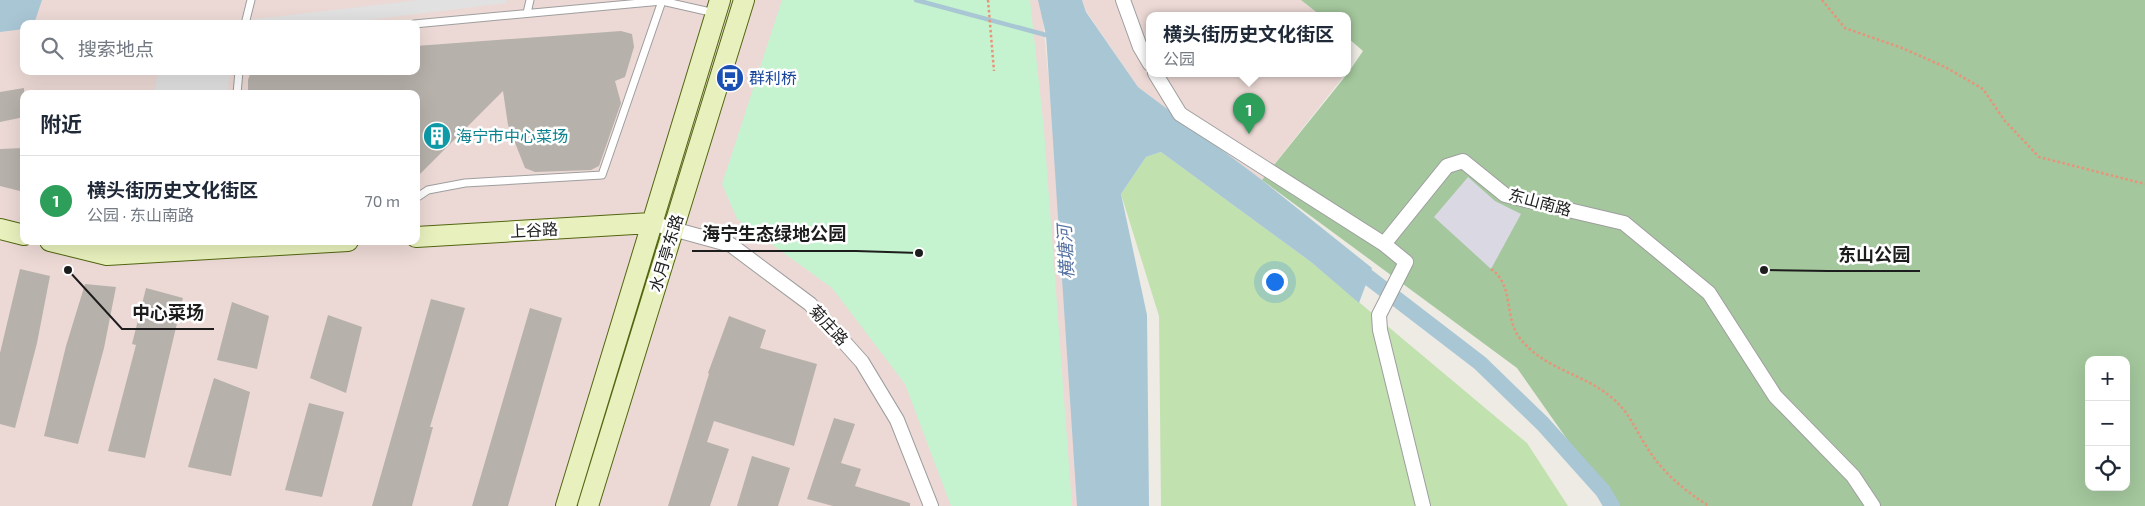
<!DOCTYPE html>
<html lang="zh">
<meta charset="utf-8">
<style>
:root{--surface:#fff;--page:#f6f6f7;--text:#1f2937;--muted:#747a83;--line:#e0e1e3;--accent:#b22b18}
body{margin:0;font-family:"Exo 2","Noto Sans SC",sans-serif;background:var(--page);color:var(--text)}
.controls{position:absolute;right:15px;bottom:15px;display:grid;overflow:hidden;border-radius:10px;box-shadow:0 5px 20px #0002}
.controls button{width:45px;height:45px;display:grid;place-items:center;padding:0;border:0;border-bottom:1px solid var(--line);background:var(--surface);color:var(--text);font:25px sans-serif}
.you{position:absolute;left:1274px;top:281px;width:18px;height:18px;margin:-12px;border:4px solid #fff;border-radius:50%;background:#1a73e8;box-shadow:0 0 0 8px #1a73e833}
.badge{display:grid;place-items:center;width:32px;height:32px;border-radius:50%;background:var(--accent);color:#fff;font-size:16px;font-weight:700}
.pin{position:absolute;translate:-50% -41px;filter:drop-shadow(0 1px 2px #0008)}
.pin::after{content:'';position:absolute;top:26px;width:18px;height:15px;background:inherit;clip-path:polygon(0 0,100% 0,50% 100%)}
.popup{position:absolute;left:1146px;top:12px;width:205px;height:65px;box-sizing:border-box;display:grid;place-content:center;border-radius:10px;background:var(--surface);filter:drop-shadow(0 1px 4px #0005);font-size:16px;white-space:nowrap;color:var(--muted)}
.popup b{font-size:19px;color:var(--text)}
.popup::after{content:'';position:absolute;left:50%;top:100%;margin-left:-10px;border:10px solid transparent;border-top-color:var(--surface)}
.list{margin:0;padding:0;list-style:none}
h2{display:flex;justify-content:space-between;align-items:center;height:65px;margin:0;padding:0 20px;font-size:21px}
h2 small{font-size:16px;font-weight:400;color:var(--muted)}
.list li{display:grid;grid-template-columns:32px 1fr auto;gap:15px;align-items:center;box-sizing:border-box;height:90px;padding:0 20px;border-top:1px solid var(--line)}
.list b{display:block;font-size:19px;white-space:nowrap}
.list p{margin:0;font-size:16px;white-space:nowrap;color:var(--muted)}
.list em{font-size:16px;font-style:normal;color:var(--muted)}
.icon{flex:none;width:28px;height:28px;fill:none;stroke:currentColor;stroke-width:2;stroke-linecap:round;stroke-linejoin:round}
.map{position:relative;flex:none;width:2145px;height:506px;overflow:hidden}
.search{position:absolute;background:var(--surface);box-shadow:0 5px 20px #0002;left:20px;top:20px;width:400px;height:55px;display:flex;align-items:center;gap:12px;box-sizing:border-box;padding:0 18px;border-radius:10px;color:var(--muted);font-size:19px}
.panel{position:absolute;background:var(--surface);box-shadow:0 5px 20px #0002;left:20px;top:90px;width:400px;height:155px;border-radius:10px}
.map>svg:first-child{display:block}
.commercial{fill:#ecd9d5;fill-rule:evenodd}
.grass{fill:#c1e1af}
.forest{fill:#a4c79d;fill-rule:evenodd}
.park{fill:#c5f2cf}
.parking{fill:#e1e1e1}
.plaza{fill:#dad8e2}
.water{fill:#a9c6d5}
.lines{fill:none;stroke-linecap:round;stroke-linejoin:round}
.stream{stroke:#a9c6d5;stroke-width:4.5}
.canal{stroke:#a9c6d5;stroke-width:16}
.building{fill:#b6b1aa}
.lane-casing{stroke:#9e9e9e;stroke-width:9}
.street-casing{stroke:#9e9e9e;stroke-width:16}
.secondary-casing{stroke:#526611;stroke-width:22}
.path{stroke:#e99379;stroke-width:2.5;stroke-dasharray:2.5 2.5;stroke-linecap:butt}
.lane{stroke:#fff;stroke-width:7}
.street{stroke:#fff;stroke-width:14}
.secondary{stroke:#e8f1bd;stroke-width:20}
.labels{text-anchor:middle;stroke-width:5;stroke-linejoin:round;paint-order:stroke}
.transit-label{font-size:16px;fill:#164399;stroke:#fff;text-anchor:start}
.culture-label{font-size:16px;fill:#0d838f;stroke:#fff;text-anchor:start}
.street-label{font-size:16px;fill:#1d1d1d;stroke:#fff}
.water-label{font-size:18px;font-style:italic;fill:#5571a1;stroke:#fff}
.leader{fill:none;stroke:#1d1d1d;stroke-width:2}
.callout-dot{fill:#1d1d1d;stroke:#fff;stroke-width:2}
.callout-label{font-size:18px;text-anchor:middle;font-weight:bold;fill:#1d1d1d;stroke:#fff;stroke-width:5;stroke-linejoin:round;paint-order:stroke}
</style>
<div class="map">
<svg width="2145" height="506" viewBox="0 0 2145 506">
<rect width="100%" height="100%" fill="#edebe4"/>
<!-- commercial -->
<path class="commercial" d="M0 0H1041L1090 506H0ZM24 24H416V71H24ZM24 94H416V241H24Z
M1082 0H1301L1320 15H1150V73H1346L1262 180 1138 87 1086 11Z"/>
<!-- grass -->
<path class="grass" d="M1161 152 1311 262 1527 443 1568 506H1161L1159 316 1121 194 1146 157Z"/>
<!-- forest -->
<path class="forest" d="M1301 0H2145V506H1614L1517 368 1262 180 1348 73 1363 51 1348 38V15H1320ZM2089 360H2126V487H2089Z"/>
<!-- park -->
<path class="park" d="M782 0H1030L1044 130 1072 506H951L905 384 832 288 737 219 722 184Z"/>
<!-- parking -->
<path class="parking" d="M419 0H507V3L334 24H214Z
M158 71H231L226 94H154Z"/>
<!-- plaza -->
<path class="plaza" d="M1468 177 1495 201 1521 214 1491 269 1434 217Z"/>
<!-- water -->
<path class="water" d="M0 0H42L34 24H24V29L0 32Z
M1038 0H1082L1086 12 1138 87 1262 180 1372 268 1359 303 1311 262 1161 152 1146 157 1121 194 1147 315 1149 506H1077L1046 35Z"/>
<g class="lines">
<!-- stream -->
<path class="stream" d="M916 0 1046 35"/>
<!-- canal -->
<path class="canal" d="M1351 264 1480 363 1543 424 1603 491 1612 506"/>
</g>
<!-- building -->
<path class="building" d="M621 31 632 34 634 47 625 77 615 81 621 103 599 166 591 170 535 172 525 168 508 125 503 91 416 178V94H248V80L251 71H416V46Z
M24 88V117L0 122V92Z
M24 148V192L0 186V149Z
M20 269 50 276 37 343 15 428 0 424V353Z
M85 284 116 287 104 348 78 444 44 436 66 346Z
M146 288 183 298 145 458 108 451 136 345 132 344Z
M431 299 465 308 430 427H433L412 506H372Z
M232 302 269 316 257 369 217 360Z
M530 308 562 318 508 506H472Z
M328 315 362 327 346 393 310 378Z
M729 316 766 330 760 348 817 364 794 446 714 421 707 442 729 449 710 506H668L709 374 708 373Z
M214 378 250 392 231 476 188 467Z
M309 403 344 412 322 497 285 490Z
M834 418 855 424 841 463 861 469 855 486 910 503V506H833L807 499Z
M752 456 790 468 778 506H737Z"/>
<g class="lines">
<defs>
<path id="lane" d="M527 13 530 0
M245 24 251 0
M414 24 662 1 715 13
M237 94 239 71
M416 198 428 190 465 183 602 175 662 1"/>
<path id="street" d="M1123 0 1140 47 1150 64
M1155 73 1180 114 1384 244 1447 166 1463 161 1505 195 1624 223 1709 293 1775 396 1853 476 1873 506
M651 223 731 245 810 304 862 362 897 420 931 506
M1384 244 1406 262 1379 315 1380 330 1423 506"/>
<path id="secondary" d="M0 229 24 235
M416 237 651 223
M50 241 107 255 348 241
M566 506 720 0
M588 506 744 0"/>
</defs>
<!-- lane casing -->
<use href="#lane" class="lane-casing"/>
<!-- street casing -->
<use href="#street" class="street-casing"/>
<!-- secondary casing -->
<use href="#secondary" class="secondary-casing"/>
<!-- path -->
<path class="path" d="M988 0 994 71
M1822 0 1845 28 1902 48 1945 67 1983 89 2005 121 2039 157 2145 184
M1491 269C1514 285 1504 316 1519 337 1544 370 1581 372 1611 397 1629 411 1636 431 1648 449 1664 474 1685 491 1709 506"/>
<!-- lane -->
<use href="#lane" class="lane"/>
<!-- street -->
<use href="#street" class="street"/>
<!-- secondary -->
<use href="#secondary" class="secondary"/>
</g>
<!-- icons -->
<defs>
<symbol id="bus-disc" viewBox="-11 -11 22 22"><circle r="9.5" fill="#1a4fb4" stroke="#fff"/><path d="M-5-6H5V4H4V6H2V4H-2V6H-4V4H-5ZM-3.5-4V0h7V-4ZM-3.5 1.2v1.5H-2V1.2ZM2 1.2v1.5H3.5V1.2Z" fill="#fff"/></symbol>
<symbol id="building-disc" viewBox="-11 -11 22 22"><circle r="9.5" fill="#0f9aa8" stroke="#fff"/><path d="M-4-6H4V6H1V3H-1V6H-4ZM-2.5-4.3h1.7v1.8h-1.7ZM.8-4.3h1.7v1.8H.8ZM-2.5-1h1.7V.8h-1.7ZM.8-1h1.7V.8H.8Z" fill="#fff"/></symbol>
</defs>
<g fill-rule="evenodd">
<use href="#bus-disc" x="714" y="62" width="32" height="32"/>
<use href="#building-disc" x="421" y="120" width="32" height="32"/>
</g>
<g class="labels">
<!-- transit labels -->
<g class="transit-label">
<text x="749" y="84">群利桥</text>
</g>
<!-- culture labels -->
<g class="culture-label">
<text x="456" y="142">海宁市中心菜场</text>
</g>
<!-- street labels -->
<g class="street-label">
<text transform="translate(1540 202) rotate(15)" y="6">东山南路</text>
<text transform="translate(534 230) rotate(-3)" y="6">上谷路</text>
<text transform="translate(666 253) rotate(-73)" y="6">水月亭东路</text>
<text transform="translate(829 325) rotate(47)" y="6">菊庄路</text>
</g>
<!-- water labels -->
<g class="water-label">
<text transform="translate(1066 252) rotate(-93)" y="6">横塘河</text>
</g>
</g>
<!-- callouts -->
<path class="leader" d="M919 253L856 251H692M1764 270L1828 271H1920M68 270L122 329H214"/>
<g class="callout-dot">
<circle cx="919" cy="253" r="5"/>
<circle cx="1764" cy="270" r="5"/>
<circle cx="68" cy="270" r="5"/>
</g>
<g class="callout-label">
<text x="774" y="240">海宁生态绿地公园</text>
<text x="1874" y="261">东山公园</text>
<text x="168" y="319">中心菜场</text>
</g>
</svg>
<div class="controls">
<button>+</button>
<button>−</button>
<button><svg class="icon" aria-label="locate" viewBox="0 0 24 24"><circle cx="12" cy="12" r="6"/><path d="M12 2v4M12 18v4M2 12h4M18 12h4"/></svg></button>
</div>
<div class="you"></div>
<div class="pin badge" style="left:1249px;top:134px;background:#2e9e5b">1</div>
<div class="popup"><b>横头街历史文化街区</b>公园</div>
<div class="search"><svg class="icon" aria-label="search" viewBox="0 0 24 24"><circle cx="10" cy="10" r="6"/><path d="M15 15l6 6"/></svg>搜索地点</div>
<section class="panel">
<h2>附近<small></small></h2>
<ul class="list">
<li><span class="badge" style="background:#2e9e5b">1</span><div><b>横头街历史文化街区</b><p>公园 · 东山南路</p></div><em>70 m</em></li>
</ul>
</section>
</div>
